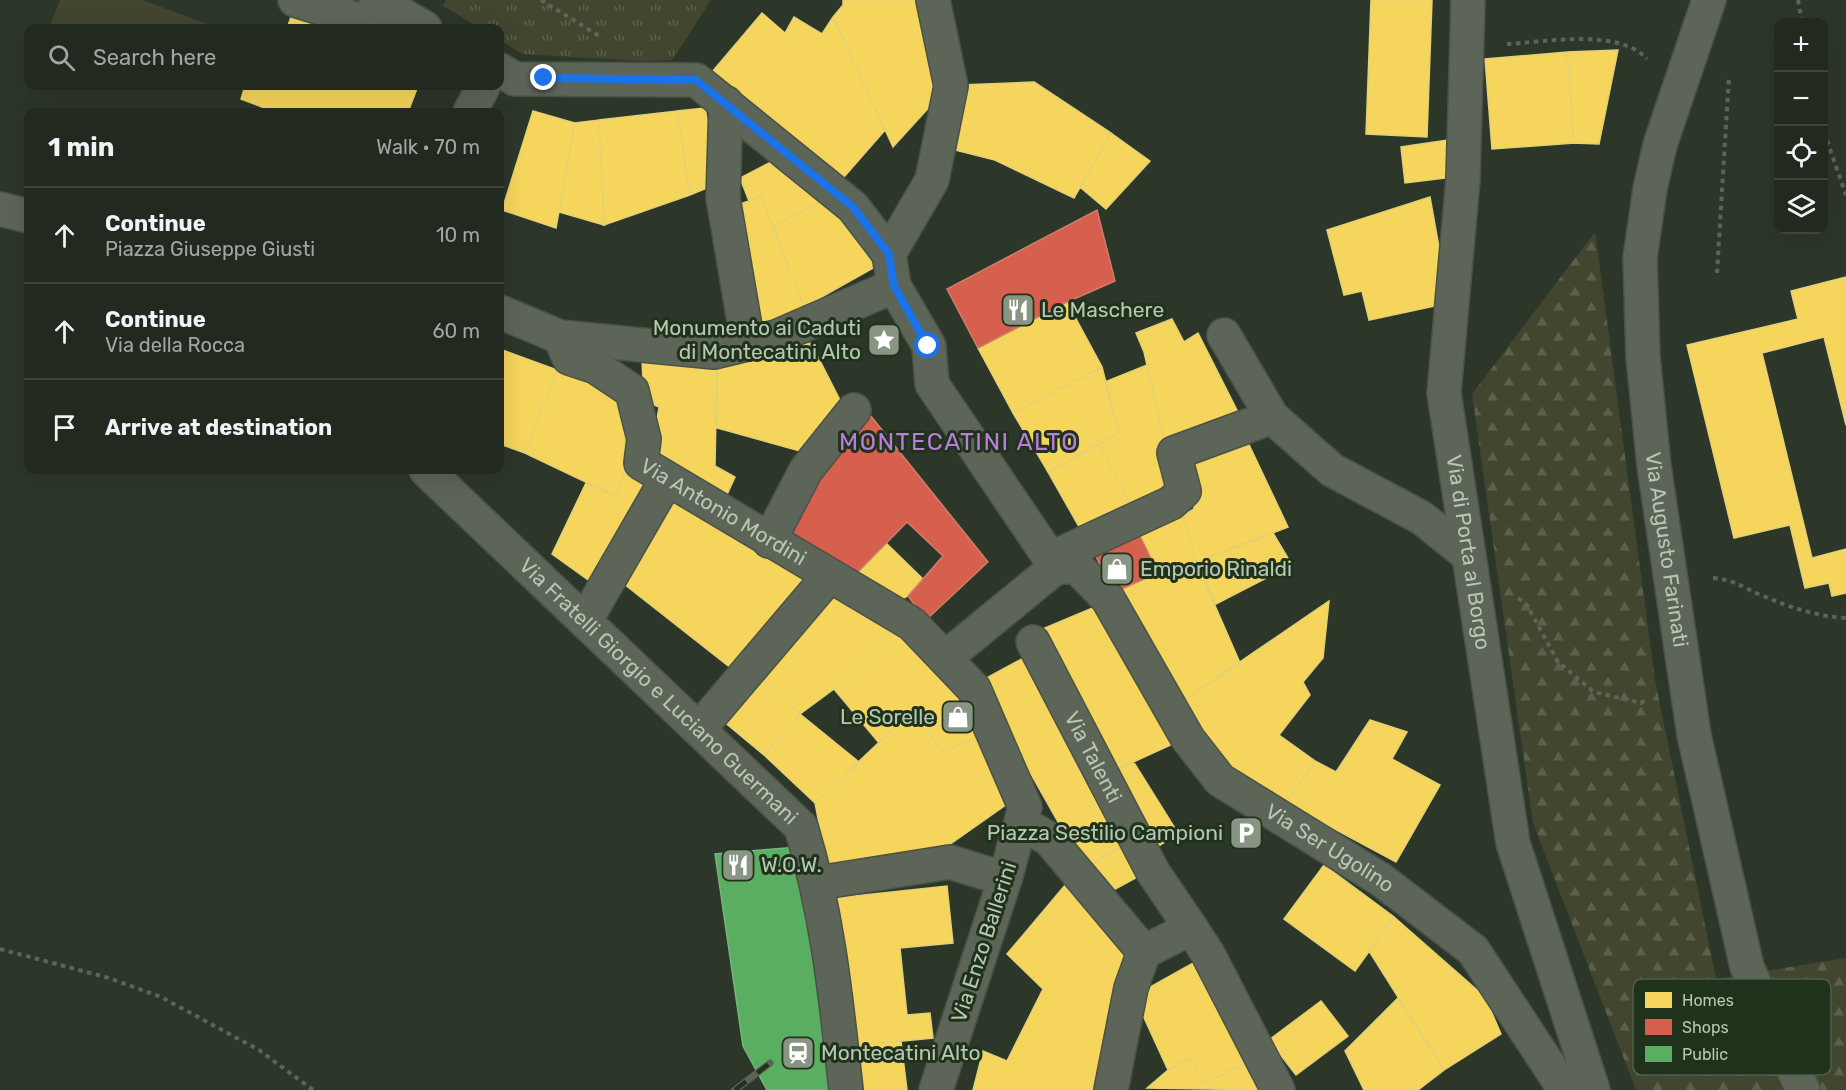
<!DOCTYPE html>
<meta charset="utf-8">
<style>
:root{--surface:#22291f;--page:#2e352c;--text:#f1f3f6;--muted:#a2a6a4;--line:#3f453d}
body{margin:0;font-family:Rubik,sans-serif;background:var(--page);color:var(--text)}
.controls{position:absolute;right:18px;top:18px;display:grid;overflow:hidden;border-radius:12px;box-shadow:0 6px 24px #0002}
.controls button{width:54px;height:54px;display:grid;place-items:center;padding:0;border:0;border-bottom:2px solid var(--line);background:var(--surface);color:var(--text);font:30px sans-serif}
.stop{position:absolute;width:18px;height:18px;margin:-14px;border:4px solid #1a73e8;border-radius:50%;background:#fff}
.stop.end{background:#1a73e8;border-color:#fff;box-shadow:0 2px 6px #0008}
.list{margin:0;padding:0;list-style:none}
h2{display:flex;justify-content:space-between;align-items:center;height:78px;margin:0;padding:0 24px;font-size:26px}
h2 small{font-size:20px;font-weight:400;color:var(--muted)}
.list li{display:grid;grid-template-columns:39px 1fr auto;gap:18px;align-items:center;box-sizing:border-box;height:96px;padding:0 24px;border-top:2px solid var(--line)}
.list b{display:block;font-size:22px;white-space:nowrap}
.list p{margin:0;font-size:20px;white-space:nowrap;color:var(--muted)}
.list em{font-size:20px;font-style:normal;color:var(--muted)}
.icon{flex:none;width:33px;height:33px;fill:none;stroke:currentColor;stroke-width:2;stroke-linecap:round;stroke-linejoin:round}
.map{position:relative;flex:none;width:1846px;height:1090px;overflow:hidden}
.search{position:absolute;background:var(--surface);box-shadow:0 6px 24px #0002;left:24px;top:24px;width:480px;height:66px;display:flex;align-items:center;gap:15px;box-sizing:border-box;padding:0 21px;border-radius:12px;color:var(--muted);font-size:22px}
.panel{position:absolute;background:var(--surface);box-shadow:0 6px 24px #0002;left:24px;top:108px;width:480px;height:366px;border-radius:12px}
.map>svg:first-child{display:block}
.green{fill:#43462f}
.forest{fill:url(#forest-firs)}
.park{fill:url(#park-tufts)}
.homes{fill:#f6d55c;stroke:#e3d176;stroke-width:1.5}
.shops{fill:#d6604d;stroke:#cd7f6b;stroke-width:1.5}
.public{fill:#5aae61;stroke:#76b679;stroke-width:1.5}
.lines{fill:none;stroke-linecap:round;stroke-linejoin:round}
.minor-casing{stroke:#4a5247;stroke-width:36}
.path{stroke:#5d6458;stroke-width:4;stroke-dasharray:4.5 4.5;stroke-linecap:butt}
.minor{stroke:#5c6558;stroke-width:33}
.rail-casing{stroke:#5b6458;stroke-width:7}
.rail{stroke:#21321c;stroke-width:4.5;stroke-dasharray:14;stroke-linecap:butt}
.route{stroke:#1a73e8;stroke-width:8}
.labels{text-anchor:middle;stroke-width:6;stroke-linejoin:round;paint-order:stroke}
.poi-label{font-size:21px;fill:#b7c8b2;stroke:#21321c;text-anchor:start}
.street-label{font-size:21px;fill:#b7c8b2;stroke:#21321c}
.quarter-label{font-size:24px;letter-spacing:1.5px;fill:#b87edf;stroke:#21321c}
.key{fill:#21321c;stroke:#4e5f49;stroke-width:1.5}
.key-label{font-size:16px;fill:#b7c8b2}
</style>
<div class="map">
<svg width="1846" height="1090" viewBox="0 0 1846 1090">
<defs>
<pattern id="forest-firs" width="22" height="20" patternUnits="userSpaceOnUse" patternTransform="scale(1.5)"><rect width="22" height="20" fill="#43462f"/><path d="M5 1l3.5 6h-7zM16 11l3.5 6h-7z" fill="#5c5f4b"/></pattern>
<pattern id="park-tufts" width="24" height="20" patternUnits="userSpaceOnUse" patternTransform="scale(1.5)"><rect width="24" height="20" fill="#43462f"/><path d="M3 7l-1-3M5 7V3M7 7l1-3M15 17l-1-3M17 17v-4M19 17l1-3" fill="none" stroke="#5c5f4b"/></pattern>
</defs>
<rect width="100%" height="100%" fill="#2d3729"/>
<!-- green -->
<path class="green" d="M60 0H142L216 27 49 28Z"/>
<!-- forest -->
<path class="forest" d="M1595 232 1655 680 1716 979 1846 958V1090H1636L1533 823 1472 394Z"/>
<!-- park -->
<path class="park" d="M446 0H711L672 60 641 61 522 54 500 40V28H480L443 6Z"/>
<!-- homes -->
<path class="homes" d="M843 0H924L943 92 893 147 833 17 843 5Z
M1371 0H1432L1427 137 1366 134Z
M294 9 329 28H287Z
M762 13 785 33 794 17 822 34 833 17 885 130 837 185 707 78Z
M1618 50 1599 144 1574 143 1567 52Z
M1567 52 1574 143 1492 149 1485 59Z
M1034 82 1111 133 1074 198 995 160 947 148 959 85Z
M245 86H418L408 112H275L241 99Z
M705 108 719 183 690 195 677 111Z
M533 111 575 123 556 228 502 210Z
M677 111 690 195 604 225 599 120Z
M599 120 604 225 559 212 575 123Z
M1111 133 1150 161 1106 209 1080 187Z
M1449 140 1445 178 1405 183 1401 147Z
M777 159 828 198 773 227 761 196 749 201 740 178Z
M761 196 804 307 761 325 728 209Z
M1430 197 1449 303 1369 320 1362 291 1344 295 1327 230Z
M828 198 875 267 804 307 773 227Z
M1846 277V425L1824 337 1762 353 1812 558 1846 549V593L1832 596 1829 583 1805 588 1790 525 1734 538 1687 345 1798 319 1791 291Z
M1067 302 1102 367 1013 413 978 348Z
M1172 319 1184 342 1198 333 1243 422 1166 448 1144 352 1136 333Z
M811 343 845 410 814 455 717 428V362Z
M500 349 557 370 525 453 500 444Z
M642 360 717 362 715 466 735 477 724 501 651 456 659 407 644 401Z
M1147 365 1166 448 1172 490 1133 509 1099 444 1119 433 1105 382Z
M1102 367 1119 433 1048 472 1013 413Z
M557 370 609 385 636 433 617 497 525 453Z
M1244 434 1288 527 1196 562 1183 515 1194 509 1187 453Z
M1099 444 1133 509 1082 532 1048 472Z
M627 463 656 482 602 590 552 554 586 483 617 497Z
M668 490 815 581 741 676 619 580Z
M1183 515 1196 562 1158 573 1138 532Z
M1273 533 1292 565 1216 604 1196 562Z
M886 543 923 579 908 596 892 604 853 577Z
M1196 562 1240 663 1180 703 1113 593 1158 573Z
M831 591 896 626 834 689 800 714 759 676Z
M1329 601 1323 658 1303 682 1310 695 1279 735 1315 761 1286 803 1228 771 1180 703Z
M1102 604 1173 744 1107 774 1038 631Z
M896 626 967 698 978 738 943 751 911 712 879 743 834 689Z
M1029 655 1134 840 1084 868 979 682Z
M759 676 800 714 764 755 717 716Z
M911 712 943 751 978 738 1010 802 946 847 829 875 815 803Z
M800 714 859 762 815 803 764 755Z
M1370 720 1407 732 1392 759 1440 785 1396 862 1286 803 1315 761 1336 772Z
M1133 761 1178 833 1150 852 1107 774Z
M1134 840 1145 873 1106 894 1084 868Z
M1324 865 1394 917 1355 971 1284 919Z
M1067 883 1133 955 1103 1090H973L983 1051 1007 1061 1043 989 1007 954Z
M947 886 953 943 900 948 907 1015 930 1013 933 1038 852 1046 836 898Z
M1394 917 1485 997 1501 1034 1444 1070 1369 951Z
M1202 958 1255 1058 1204 1084 1190 1058 1168 1070 1134 996Z
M1398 998 1444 1070 1418 1090H1364L1345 1051Z
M1321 1001 1348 1036 1296 1075 1269 1040Z
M901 1041 907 1090H860L852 1046Z
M1190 1058 1204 1084 1255 1058 1269 1090 1147 1088 1168 1070Z"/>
<!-- shops -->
<path class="shops" d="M1097 210 1115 281 1067 302 978 348 947 289Z
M866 410 988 562 926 620 908 596 943 556 907 522 853 577 784 538 821 461Z
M1138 532 1158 573 1113 593 1094 552Z"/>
<!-- public -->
<path class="public" d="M797 847 834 1090H767L743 1046 715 854Z"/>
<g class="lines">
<defs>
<g id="minor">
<path d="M295 0 384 28"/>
<path d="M376 0 425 28"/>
<path id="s1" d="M1468 0 1463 179 1444 393 1513 843 1593 1090"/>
<path id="s2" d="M1709 0 1660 145 1650 189 1640 258 1643 357 1654 466 1694 735 1747 967 1803 1090"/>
<path d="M500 70 515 79 696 80 853 207 889 254 894 286"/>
<path d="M726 103 723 198 748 344"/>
<path d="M470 112 483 87"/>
<path d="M0 209 28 216"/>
<path d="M889 254 932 180 951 86 933 0"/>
<path d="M500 312 560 337 714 352 776 337 894 286 929 346 932 384 1056 567 945 658"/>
<path d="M1224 335 1272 417 1332 470 1422 518 1469 556"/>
<path id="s3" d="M560 337 569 358 596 367 632 391 644 439 641 463 912 624 974 689 1025 807 1005 879 936 1090"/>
<path id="s4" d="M426 470 801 827C828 915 836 999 846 1090"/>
<path d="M769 541 806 470 854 410"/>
<path d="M1050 559 1171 503 1184 491 1174 453 1272 417"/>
<path id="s5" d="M1056 567H1077L1108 599 1188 739 1220 780 1380 879 1473 950 1565 1090"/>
<path d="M585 621 667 479"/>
<path id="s6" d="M1033 642 1153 872 1191 928 1144 952"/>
<path d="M699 729 829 576"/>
<path d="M1021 829 1034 830 1049 839 1144 952 1131 988 1111 1090"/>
<path d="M818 883 950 862 1005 879"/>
<path d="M1191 928 1208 954 1278 1090"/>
</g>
</defs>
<!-- minor casing -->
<use href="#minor" class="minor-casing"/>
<!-- path -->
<path class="path" d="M541 0 601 37
M1798 0 1802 22
M1507 44C1545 42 1620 28 1647 59
M1824 132 1846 195
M1717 273 1729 76
M1713 578C1736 580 1741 587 1761 595 1789 607 1815 616 1846 618
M1518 598 1527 605 1558 662 1594 692 1641 703 1648 698
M0 949 109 978 161 997 259 1050 313 1090"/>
<!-- minor -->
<use href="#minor" class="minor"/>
<defs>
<path id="rail" d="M735 1090 770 1063"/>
</defs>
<!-- rail casing -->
<use href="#rail" class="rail-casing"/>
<!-- rail -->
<use href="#rail" class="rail"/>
</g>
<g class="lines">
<!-- route -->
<path class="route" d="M544 78 696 80 853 207 889 254 894 286 928 346"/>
</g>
<!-- icons -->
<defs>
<symbol id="restaurant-square" viewBox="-11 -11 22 22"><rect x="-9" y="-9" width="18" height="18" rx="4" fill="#879582" stroke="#21321c"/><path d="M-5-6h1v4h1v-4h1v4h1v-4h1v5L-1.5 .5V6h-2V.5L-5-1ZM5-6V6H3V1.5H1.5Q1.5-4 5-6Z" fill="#fff"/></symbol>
<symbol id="sight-square" viewBox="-11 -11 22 22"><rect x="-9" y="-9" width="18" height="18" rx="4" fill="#879582" stroke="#21321c"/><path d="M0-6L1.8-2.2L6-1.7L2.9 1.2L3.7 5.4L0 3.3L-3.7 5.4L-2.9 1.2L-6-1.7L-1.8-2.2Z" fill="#fff"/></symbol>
<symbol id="shop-square" viewBox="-11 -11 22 22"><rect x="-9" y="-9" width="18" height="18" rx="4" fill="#879582" stroke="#21321c"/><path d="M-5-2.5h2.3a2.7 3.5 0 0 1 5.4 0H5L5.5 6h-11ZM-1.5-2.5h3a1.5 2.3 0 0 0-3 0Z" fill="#fff"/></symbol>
<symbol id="parking-square" viewBox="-11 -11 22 22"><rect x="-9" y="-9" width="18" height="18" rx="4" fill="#879582" stroke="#21321c"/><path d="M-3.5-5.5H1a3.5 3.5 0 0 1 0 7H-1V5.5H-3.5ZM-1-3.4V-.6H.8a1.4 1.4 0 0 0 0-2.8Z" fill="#fff"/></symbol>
<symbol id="station-square" viewBox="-11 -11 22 22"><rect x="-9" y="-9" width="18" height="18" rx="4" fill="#879582" stroke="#21321c"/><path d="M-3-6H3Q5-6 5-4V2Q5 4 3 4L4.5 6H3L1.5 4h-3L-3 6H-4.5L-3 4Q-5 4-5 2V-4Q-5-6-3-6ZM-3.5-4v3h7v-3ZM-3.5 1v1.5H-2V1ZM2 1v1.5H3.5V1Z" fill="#fff"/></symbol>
</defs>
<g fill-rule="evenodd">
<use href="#restaurant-square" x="999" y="291" width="38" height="38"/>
<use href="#sight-square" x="865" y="321" width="38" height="38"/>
<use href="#shop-square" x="1098" y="550" width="38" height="38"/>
<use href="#shop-square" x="939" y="698" width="38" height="38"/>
<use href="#parking-square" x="1227" y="814" width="38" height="38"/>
<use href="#restaurant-square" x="719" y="846" width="38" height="38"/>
<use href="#station-square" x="779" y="1034" width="38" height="38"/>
</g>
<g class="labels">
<!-- poi labels -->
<g class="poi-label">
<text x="1041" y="317">Le Maschere</text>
<text x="861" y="335" text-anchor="end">Monumento ai Caduti<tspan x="861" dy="24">di Montecatini Alto</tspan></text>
<text x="1140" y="576">Emporio Rinaldi</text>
<text x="935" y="724" text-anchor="end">Le Sorelle</text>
<text x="1223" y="840" text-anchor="end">Piazza Sestilio Campioni</text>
<text x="761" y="872">W.O.W.</text>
<text x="821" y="1060">Montecatini Alto</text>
</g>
<!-- street labels -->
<g class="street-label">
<text dy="7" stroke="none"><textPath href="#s3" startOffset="264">Via Antonio Mordini</textPath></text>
<text dy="7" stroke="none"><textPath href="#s2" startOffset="561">Via Augusto Farinati</textPath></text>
<text dy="7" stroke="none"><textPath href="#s1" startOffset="555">Via di Porta al Borgo</textPath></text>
<text dy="7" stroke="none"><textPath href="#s4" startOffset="321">Via Fratelli Giorgio e Luciano Guermani</textPath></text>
<text dy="7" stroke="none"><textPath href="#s6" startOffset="130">Via Talenti</textPath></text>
<text dy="7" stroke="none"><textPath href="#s5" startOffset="408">Via Ser Ugolino</textPath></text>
<text transform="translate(984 942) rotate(-72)" y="7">Via Enzo Ballerini</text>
</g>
<!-- quarter labels -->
<g class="quarter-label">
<text x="959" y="450">MONTECATINI ALTO</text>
</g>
</g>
<!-- legend -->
<rect x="1633" y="979" width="198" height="96" rx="9" class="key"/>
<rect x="1645" y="992" width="27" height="16" fill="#f6d55c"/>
<rect x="1645" y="1019" width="27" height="16" fill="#d6604d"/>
<rect x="1645" y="1046" width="27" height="16" fill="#5aae61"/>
<g class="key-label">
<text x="1682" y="1006">Homes</text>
<text x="1682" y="1033">Shops</text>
<text x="1682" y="1060">Public</text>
</g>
</svg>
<div class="controls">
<button>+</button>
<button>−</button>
<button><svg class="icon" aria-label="locate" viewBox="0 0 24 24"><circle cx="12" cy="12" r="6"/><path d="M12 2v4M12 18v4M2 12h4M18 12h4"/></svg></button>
<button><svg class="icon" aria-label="layers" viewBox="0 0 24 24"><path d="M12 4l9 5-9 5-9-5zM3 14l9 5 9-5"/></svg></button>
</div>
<div class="stop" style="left:928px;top:346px"></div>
<div class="stop end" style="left:544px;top:78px"></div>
<div class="search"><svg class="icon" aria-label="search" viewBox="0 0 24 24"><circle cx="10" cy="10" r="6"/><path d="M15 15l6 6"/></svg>Search here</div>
<section class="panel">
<h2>1 min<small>Walk · 70 m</small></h2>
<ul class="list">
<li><svg class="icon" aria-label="ahead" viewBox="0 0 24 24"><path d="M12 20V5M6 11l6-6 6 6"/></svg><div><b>Continue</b><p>Piazza Giuseppe Giusti</p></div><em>10 m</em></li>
<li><svg class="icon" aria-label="ahead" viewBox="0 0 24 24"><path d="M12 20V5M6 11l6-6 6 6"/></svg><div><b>Continue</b><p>Via della Rocca</p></div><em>60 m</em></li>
<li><svg class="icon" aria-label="arrive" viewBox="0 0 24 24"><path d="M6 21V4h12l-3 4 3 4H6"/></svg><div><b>Arrive at destination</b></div></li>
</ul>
</section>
</div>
